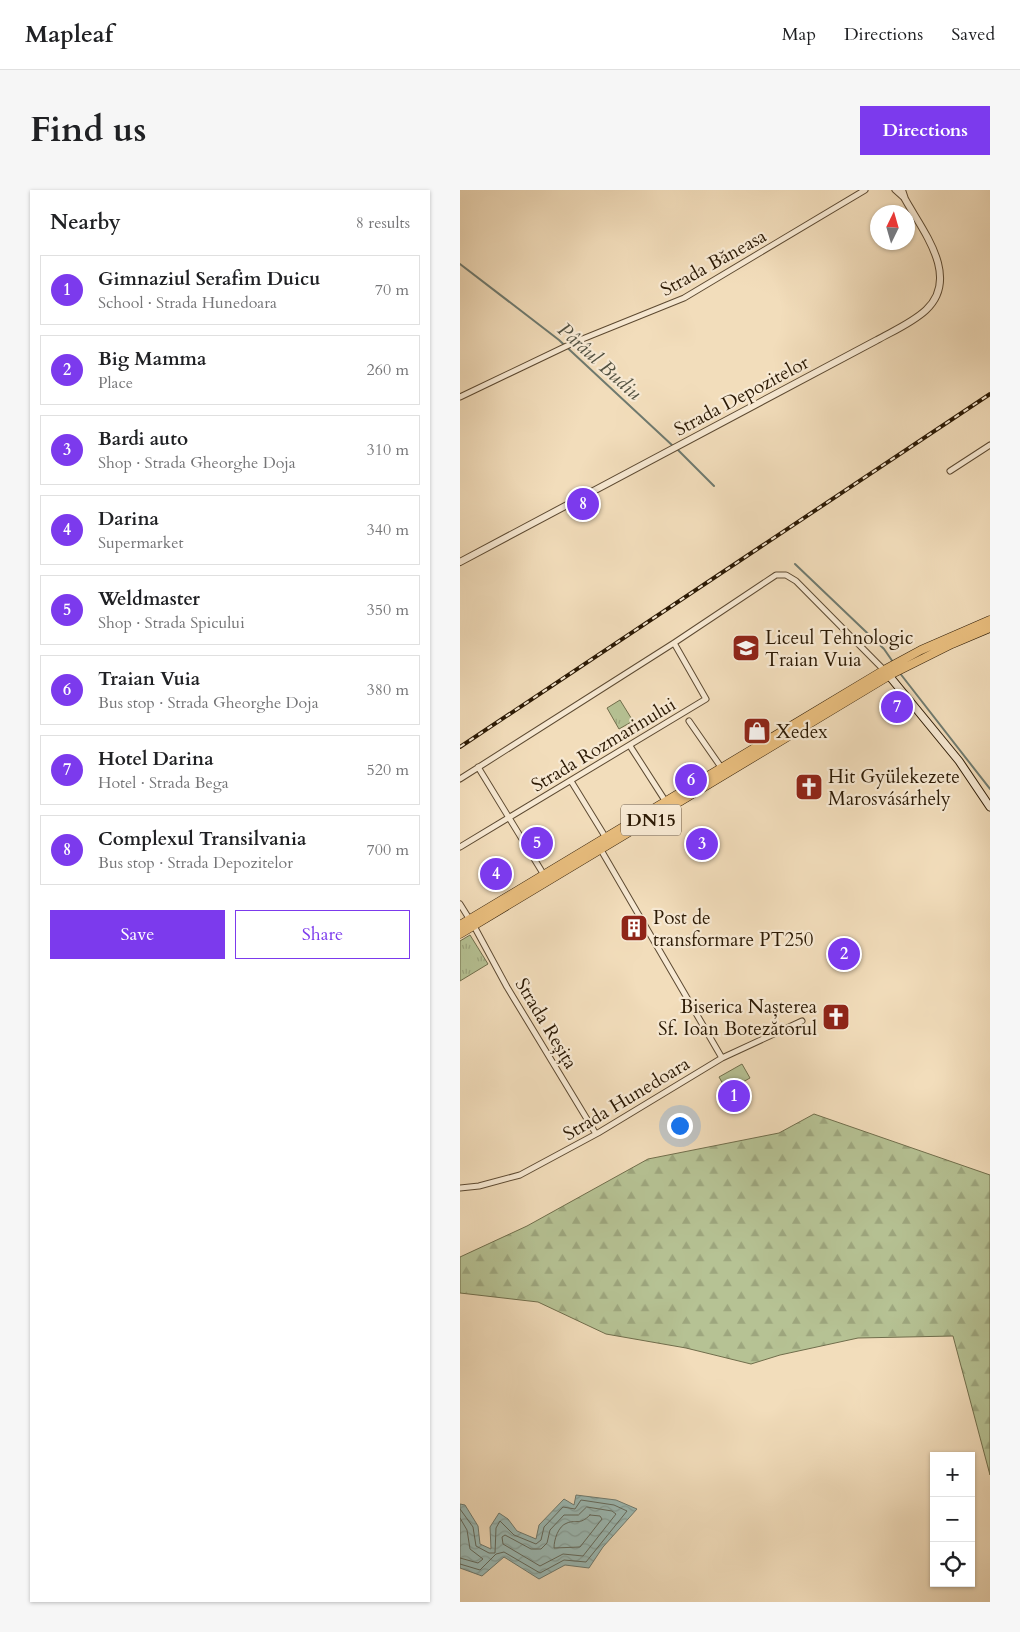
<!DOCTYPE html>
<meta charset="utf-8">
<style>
:root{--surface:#fff;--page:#f6f6f6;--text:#202124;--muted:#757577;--line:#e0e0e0;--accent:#7c3aed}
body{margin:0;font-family:Cardo,serif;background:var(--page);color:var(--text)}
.controls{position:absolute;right:15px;bottom:15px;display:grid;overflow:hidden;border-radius:0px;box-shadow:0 1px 4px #0004}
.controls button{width:45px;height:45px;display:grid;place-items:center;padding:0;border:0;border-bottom:1px solid var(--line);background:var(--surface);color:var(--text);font:25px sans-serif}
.compass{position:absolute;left:410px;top:15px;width:45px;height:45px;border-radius:50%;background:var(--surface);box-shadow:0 1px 4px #0004;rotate:5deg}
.you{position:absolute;left:219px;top:935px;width:18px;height:18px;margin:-12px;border:4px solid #fff;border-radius:50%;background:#1a73e8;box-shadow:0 0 0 8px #1a73e833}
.badge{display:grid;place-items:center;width:32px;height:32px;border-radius:50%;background:var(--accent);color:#fff;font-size:16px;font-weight:700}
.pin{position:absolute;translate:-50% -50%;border:2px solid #fff;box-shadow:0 1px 5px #0006}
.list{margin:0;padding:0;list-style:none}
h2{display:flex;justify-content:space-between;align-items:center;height:65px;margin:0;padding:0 20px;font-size:21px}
h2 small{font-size:16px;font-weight:400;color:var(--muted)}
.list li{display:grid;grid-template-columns:32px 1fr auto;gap:15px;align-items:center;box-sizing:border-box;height:70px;margin:0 10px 10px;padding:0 10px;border:1px solid var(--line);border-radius:0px}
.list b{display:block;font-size:19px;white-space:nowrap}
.list p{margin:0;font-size:16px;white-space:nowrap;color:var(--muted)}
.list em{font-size:16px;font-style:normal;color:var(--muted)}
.actions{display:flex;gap:10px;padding:15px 20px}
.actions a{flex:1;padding:11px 0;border:1px solid var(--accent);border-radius:0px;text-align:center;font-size:18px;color:var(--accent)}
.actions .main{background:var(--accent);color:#fff}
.icon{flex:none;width:28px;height:28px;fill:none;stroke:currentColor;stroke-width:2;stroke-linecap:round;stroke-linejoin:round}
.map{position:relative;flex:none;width:530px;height:1412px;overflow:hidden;border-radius:0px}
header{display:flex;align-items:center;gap:30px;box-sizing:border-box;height:70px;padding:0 25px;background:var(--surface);border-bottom:1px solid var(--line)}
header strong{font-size:24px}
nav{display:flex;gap:28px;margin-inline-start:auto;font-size:18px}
.intro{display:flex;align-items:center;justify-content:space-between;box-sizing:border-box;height:120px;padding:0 30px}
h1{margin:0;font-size:35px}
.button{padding:12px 22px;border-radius:0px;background:var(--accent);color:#fff;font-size:18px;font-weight:700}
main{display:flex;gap:30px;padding:0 30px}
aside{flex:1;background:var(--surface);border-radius:0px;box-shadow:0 1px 4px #0004}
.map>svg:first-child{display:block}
.forest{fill:url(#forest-firs);stroke:#706e4c}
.park{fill:url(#park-tufts);stroke:#706e4c}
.pitch{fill:#b6c294;stroke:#706e4c}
.water{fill:url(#water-waves);stroke:#6f7a6f}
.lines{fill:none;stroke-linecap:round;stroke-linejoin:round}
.shore{stroke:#646a5d;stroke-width:1}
.stream{stroke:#6f7a6f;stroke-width:2}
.minor-casing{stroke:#5d4a32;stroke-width:7}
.tertiary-casing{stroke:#5d4a32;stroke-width:8}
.secondary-casing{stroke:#2b1904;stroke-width:9}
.primary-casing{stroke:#2b1904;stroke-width:9}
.minor{stroke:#f7e9d3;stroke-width:5}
.tertiary{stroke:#f7e9d3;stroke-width:6}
.secondary{stroke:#f7e9d3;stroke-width:7}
.primary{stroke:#e9be7e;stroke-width:8}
.rail-casing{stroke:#2b1904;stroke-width:4}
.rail{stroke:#f7e9d3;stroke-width:2;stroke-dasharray:5.5;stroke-linecap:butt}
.labels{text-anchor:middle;stroke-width:4.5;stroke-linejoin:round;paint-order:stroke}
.shield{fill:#f7e9d3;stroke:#685742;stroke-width:1}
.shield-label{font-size:18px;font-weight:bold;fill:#2b1904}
.street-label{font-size:19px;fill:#2b1904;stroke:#f7e9d3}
.poi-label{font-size:19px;fill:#2b1904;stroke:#f7e9d3;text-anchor:start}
.water-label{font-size:20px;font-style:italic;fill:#535242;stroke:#f7e9d3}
</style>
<header>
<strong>Mapleaf</strong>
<nav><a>Map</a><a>Directions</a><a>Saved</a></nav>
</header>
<div class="intro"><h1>Find us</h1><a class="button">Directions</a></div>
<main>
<aside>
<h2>Nearby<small>8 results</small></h2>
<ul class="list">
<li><span class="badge">1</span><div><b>Gimnaziul Serafim Duicu</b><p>School · Strada Hunedoara</p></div><em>70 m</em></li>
<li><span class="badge">2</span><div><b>Big Mamma</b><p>Place</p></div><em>260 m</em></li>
<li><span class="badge">3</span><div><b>Bardi auto</b><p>Shop · Strada Gheorghe Doja</p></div><em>310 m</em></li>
<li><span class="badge">4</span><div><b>Darina</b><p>Supermarket</p></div><em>340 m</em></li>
<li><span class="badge">5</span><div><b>Weldmaster</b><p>Shop · Strada Spicului</p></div><em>350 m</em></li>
<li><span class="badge">6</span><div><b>Traian Vuia</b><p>Bus stop · Strada Gheorghe Doja</p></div><em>380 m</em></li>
<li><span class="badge">7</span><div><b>Hotel Darina</b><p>Hotel · Strada Bega</p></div><em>520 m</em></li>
<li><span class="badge">8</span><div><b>Complexul Transilvania</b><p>Bus stop · Strada Depozitelor</p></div><em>700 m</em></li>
</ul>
<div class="actions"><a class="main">Save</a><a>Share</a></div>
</aside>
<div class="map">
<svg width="530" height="1412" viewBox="0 0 530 1412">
<defs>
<pattern id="forest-firs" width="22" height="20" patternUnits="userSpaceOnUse" patternTransform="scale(1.25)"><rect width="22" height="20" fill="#b6c294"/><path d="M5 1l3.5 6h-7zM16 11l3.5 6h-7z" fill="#9da67e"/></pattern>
<pattern id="park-tufts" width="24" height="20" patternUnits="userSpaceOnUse" patternTransform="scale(1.25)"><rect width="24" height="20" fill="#b6c294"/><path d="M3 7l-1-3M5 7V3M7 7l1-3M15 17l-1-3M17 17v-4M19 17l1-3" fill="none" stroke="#9da67e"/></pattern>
<pattern id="water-waves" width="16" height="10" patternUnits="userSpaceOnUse" patternTransform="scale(1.25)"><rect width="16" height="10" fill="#9cbbb6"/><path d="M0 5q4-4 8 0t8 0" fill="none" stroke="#87a09b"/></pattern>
</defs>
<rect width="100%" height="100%" fill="#f2ddbb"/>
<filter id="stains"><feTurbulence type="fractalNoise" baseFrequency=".004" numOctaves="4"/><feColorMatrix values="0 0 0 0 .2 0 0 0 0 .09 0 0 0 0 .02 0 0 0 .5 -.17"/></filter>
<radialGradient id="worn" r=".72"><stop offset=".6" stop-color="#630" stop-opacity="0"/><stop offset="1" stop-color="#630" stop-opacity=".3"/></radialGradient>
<!-- forest -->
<path class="forest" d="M354 924 530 985V1285L493 1146 398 1148 320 1165 291 1174 226 1158 146 1144 78 1112 0 1103V1067L67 1036 188 969 319 943Z"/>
<!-- park -->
<path class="park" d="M160 510 173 531 159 539 147 518Z
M10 745 28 774 0 791V751Z"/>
<!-- pitch -->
<path class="pitch" d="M282 874 290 888 267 901 259 887Z"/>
<!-- water -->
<path class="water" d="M116 1305 156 1310 177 1319 143 1357 129 1378 105 1375 79 1389 44 1367 22 1386 0 1378V1314L5 1315 18 1336 20 1354 31 1359 30 1337 39 1323 48 1329 57 1341 76 1349 79 1335 104 1309 114 1315Z"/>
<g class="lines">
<!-- shore -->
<path class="shore" d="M127 1317 152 1321 156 1324 123 1366 103 1364 80 1376 43 1354 42 1347 45 1345 71 1359H81L87 1353 90 1340 104 1325H118Z
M0 1319 13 1337 16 1356 29 1363H35L36 1338 40 1331 54 1345 76 1354 81 1350 84 1337 103 1317 115 1319 121 1310 154 1315 167 1321 126 1372 104 1370 80 1383 44 1362 36 1364 20 1380 0 1374
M130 1325 140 1326 142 1329 120 1357 94 1358C94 1350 98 1336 107 1333 117 1329 119 1336 130 1325Z
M0 1328 7 1340 10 1359 23 1369 18 1373 0 1368"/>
<!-- stream -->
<path class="stream" d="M0 74 99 150 213 256
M217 259 254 296
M335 374 424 459 433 472
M439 482 530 599"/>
<defs>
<path id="minor" d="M435 0 445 9
M0 207 115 152 224 108 405 0
M490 281 530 255
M229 531 263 580
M170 556 206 612
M18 577 84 685
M0 589 214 453 316 385H326L336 391 424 480
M111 591 146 648
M0 657 246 509 214 453
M141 660 262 868
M0 714 10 730
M14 736 47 797 136 944
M0 998 19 996 60 985 138 943 262 868 342 831"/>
<path id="tertiary" d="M0 372 417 150C433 141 452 133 466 120 501 87 462 40 445 9L442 0"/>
<path id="secondary" d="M426 482 499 571 530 617"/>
<path id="primary" d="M0 735 424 480 461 460 530 430
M0 744 432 484 492 454 530 438"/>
</defs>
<!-- minor casing -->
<use href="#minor" class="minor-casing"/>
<!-- tertiary casing -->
<use href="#tertiary" class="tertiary-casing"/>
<!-- secondary casing -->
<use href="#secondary" class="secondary-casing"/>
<!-- primary casing -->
<use href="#primary" class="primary-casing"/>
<!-- minor -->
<use href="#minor" class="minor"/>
<!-- tertiary -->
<use href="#tertiary" class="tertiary"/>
<!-- secondary -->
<use href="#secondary" class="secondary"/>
<!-- primary -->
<use href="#primary" class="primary"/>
<defs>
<path id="rail" d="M0 557 530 204"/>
</defs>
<!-- rail casing -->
<use href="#rail" class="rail-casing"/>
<!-- rail -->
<use href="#rail" class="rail"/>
</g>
<!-- icons -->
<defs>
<symbol id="school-square" viewBox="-11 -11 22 22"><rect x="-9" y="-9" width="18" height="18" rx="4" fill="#8f2418" stroke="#f7e9d3"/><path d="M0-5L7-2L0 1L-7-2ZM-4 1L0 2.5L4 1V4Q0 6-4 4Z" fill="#fff"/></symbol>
<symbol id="shop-square" viewBox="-11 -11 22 22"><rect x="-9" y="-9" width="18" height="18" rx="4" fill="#8f2418" stroke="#f7e9d3"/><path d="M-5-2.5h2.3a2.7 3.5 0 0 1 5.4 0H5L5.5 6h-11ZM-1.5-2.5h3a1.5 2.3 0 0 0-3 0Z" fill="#fff"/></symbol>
<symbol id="church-square" viewBox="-11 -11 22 22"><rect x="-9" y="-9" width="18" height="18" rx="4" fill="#8f2418" stroke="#f7e9d3"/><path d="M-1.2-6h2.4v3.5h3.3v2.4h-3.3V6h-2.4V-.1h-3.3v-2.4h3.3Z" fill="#fff"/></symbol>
<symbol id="building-square" viewBox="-11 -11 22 22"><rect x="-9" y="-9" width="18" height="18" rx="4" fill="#8f2418" stroke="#f7e9d3"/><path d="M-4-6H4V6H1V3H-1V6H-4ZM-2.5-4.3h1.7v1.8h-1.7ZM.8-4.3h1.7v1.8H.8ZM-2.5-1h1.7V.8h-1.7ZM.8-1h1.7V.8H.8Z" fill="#fff"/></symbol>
</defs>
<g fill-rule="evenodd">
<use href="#school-square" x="270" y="442" width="32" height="32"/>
<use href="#shop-square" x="281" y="525" width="32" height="32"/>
<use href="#church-square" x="333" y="581" width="32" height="32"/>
<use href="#building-square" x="158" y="722" width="32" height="32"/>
<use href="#church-square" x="360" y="811" width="32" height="32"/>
</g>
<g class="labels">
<!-- shield labels -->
<rect class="shield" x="161" y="614.5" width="60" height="31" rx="4"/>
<g class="shield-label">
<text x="191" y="636">DN15</text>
</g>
<!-- street labels -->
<g class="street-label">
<text transform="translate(253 72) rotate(-29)" y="7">Strada Băneasa</text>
<text transform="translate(281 205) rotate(-28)" y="7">Strada Depozitelor</text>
<text transform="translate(143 554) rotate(-31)" y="7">Strada Rozmarinului</text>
<text transform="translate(87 833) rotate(59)" y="7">Strada Reșița</text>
<text transform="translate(166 908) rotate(-31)" y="7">Strada Hunedoara</text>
</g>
<!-- poi labels -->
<g class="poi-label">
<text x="305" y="454">Liceul Tehnologic<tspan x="305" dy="22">Traian Vuia</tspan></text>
<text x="316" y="548">Xedex</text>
<text x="368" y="593">Hit Gyülekezete<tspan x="368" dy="22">Marosvásárhely</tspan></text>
<text x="193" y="734">Post de<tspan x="193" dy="22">transformare PT250</tspan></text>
<text x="357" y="823" text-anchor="end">Biserica Nașterea<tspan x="357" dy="22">Sf. Ioan Botezătorul</tspan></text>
</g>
<!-- water labels -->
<g class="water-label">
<text transform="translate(140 171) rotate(42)" y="7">Pârâul Budiu</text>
</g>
</g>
<rect width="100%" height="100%" filter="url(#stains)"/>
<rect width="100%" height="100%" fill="url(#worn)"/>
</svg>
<div class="controls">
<button>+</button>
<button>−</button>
<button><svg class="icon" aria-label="locate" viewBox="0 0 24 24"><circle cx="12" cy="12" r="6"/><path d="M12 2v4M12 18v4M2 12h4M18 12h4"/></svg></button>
</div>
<svg class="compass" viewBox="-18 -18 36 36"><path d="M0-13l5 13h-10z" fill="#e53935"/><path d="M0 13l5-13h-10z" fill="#757577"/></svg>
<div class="you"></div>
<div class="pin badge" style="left:274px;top:906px">1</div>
<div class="pin badge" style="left:384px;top:764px">2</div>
<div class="pin badge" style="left:242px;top:654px">3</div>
<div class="pin badge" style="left:36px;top:684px">4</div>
<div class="pin badge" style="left:77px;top:653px">5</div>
<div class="pin badge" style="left:231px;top:590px">6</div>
<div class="pin badge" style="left:437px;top:517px">7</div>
<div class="pin badge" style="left:123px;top:314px">8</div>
</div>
</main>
